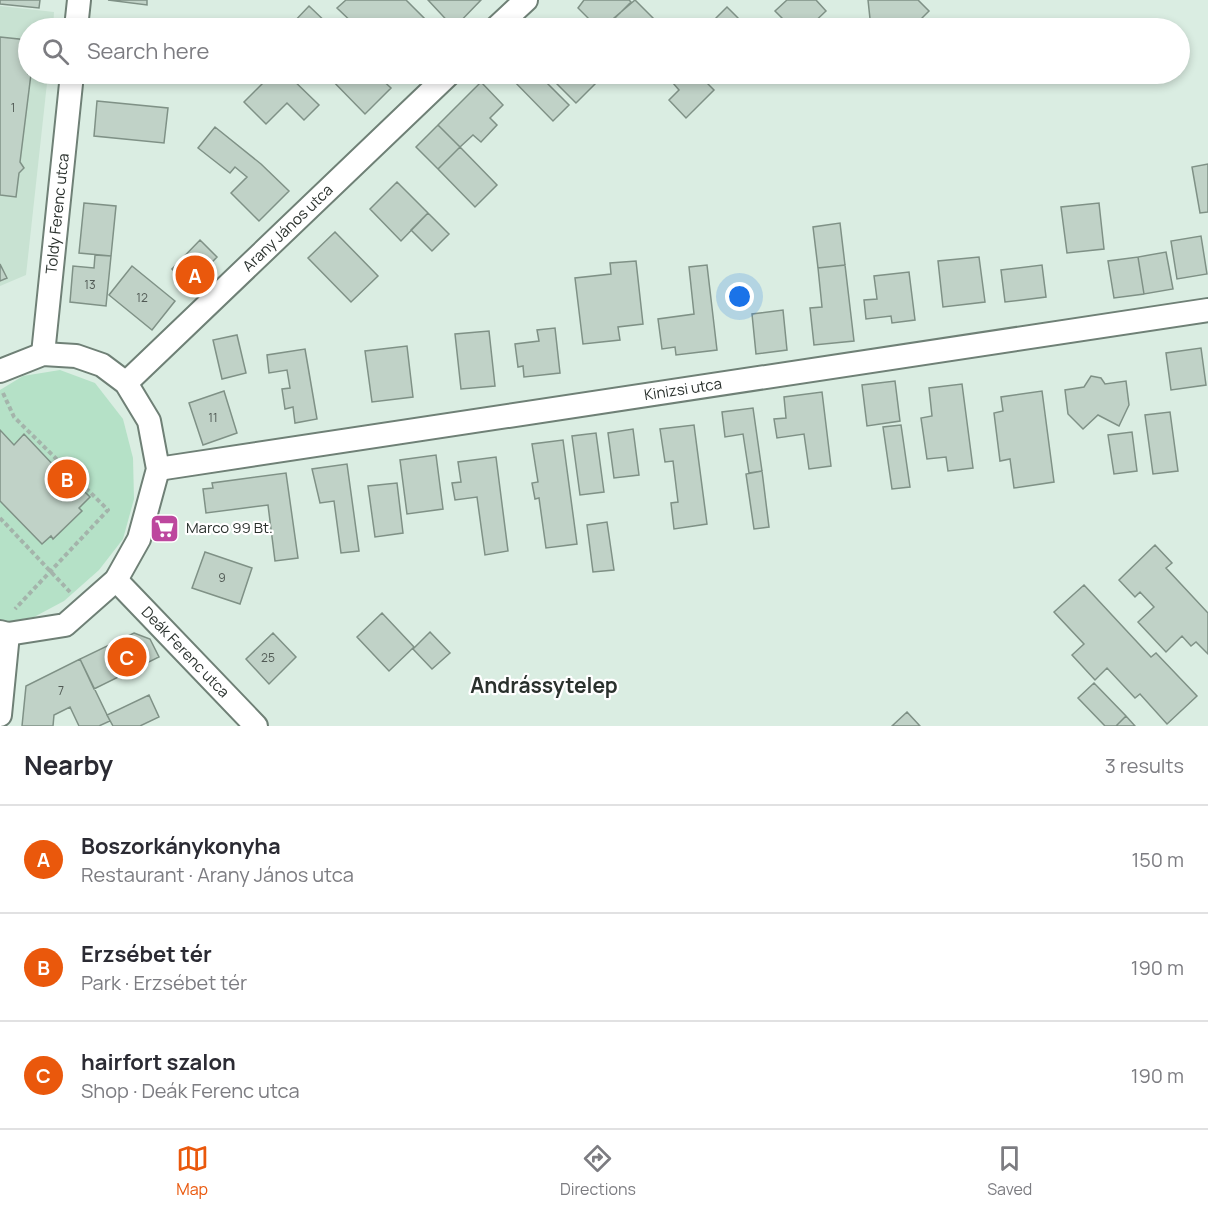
<!DOCTYPE html>
<meta charset="utf-8">
<style>
:root{--surface:#fff;--page:#f7f7f7;--text:#2b2b33;--muted:#7c7c81;--line:#e1e1e2;--accent:#ea580c}
body{margin:0;font-family:Manrope,sans-serif;background:var(--page);color:var(--text)}
.you{position:absolute;left:740px;top:297px;width:21px;height:21px;margin:-15px;border:4px solid #fff;border-radius:50%;background:#1a73e8;box-shadow:0 0 0 9px #1a73e833}
.badge{display:grid;place-items:center;width:39px;height:39px;border-radius:50%;background:var(--accent);color:#fff;font-size:20px;font-weight:700}
.pin{position:absolute;translate:-50% -50%;border:3px solid #fff;box-shadow:0 2px 6px #0006}
.list{margin:0;padding:0;list-style:none}
h2{display:flex;justify-content:space-between;align-items:center;height:78px;margin:0;padding:0 24px;font-size:26px}
h2 small{font-size:20px;font-weight:400;color:var(--muted)}
.list li{display:grid;grid-template-columns:39px 1fr auto;gap:18px;align-items:center;box-sizing:border-box;height:108px;padding:0 24px;border-top:2px solid var(--line)}
.list b{display:block;font-size:22px;white-space:nowrap}
.list p{margin:0;font-size:20px;white-space:nowrap;color:var(--muted)}
.list em{font-size:20px;font-style:normal;color:var(--muted)}
.icon{flex:none;width:33px;height:33px;fill:none;stroke:currentColor;stroke-width:2;stroke-linecap:round;stroke-linejoin:round}
.map{position:relative;flex:none;width:1208px;height:726px;overflow:hidden}
.search{position:absolute;background:var(--surface);box-shadow:0 3px 9px #0003;left:18px;right:18px;top:18px;height:66px;display:flex;align-items:center;gap:15px;box-sizing:border-box;padding:0 21px;border-radius:33px;color:var(--muted);font-size:22px}
.sheet{height:402px;background:var(--surface)}
nav{display:flex;justify-content:space-around;align-items:center;box-sizing:border-box;height:84px;border-top:2px solid var(--line);background:var(--surface);font-size:16px;color:var(--muted)}
nav a{display:grid;justify-items:center;gap:3px}
nav .on{color:var(--accent)}
.map>svg:first-child{display:block}
.built{fill:#c8e2d2}
.green{fill:#b5e1c7}
.building{fill:#c0d2c7;stroke:#7f9186;stroke-width:1.5}
.lines{fill:none;stroke-linecap:round;stroke-linejoin:round}
.street-casing{stroke:#6f8076;stroke-width:26}
.path{stroke:#a4b4ab;stroke-width:4;stroke-dasharray:4.5 3;stroke-linecap:butt}
.street{stroke:#fff;stroke-width:22}
.labels{text-anchor:middle;stroke-width:4.5;stroke-linejoin:round;paint-order:stroke}
.number-label{font-size:12px;fill:#505954}
.street-label{font-size:15px;fill:#2a312d;stroke:#fff}
.poi-label{font-size:15px;fill:#2a312d;stroke:#fff;text-anchor:start}
.district-label{font-size:21px;font-weight:bold;fill:#2a312d;stroke:#fff}
</style>
<div class="map">
<svg width="1208" height="726" viewBox="0 0 1208 726">
<rect width="100%" height="100%" fill="#daede2"/>
<!-- built -->
<path class="built" d="M0 6 54 12 53 28H28V74H48L26 275 0 286Z"/>
<!-- green -->
<path class="green" d="M60 370 95 383 123 419 133 458 134 499 123 539 99 570 64 601 34 617 0 623V390L23 376Z"/>
<!-- building -->
<path class="building" d="M0 0H40L39 8 0 4Z
M108 0H147V5Z
M346 0H406L431 25 427 28H358L337 8Z
M428 0H481L454 28Z
M584 0H629L631 2 608 25 603 19 596 26 578 8Z
M635 0 663 28H625L614 18Z
M787 0H816L826 11 808 28H792L775 11Z
M868 0H918L929 11 912 28H871Z
M309 6 332 28H293L290 26Z
M727 7 745 25 742 28H722L714 20Z
M0 37 28 40V74H31L20 162 24 168 19 173 16 197 0 195Z
M272 74H287L319 105 304 120 287 103 266 124 244 102Z
M326 74H376L391 88 365 114Z
M507 74H589L597 82 576 103 551 78 546 82 569 105 553 121Z
M682 74H698L714 90 686 118 669 100 679 90 673 83Z
M481 82 503 105 490 118 497 125 481 142 473 135 460 147 438 125Z
M97 101 168 108 164 143 94 136Z
M438 125 460 147 438 169 416 147Z
M215 127 261 164 289 191 259 221 231 193 247 177 235 167 230 173 198 148Z
M460 147 497 185 475 207 438 169Z
M1208 164V212L1200 213 1192 167Z
M397 182 428 213 401 241 370 209Z
M84 203 116 206 111 256 79 253Z
M1099 203 1104 249 1067 253 1061 207Z
M428 213 449 234 432 251 411 230Z
M840 223 845 265 818 268 813 227Z
M335 232 378 276 351 302 308 258Z
M1201 236 1207 274 1177 279 1171 241Z
M200 240 217 257 189 286 172 269Z
M1166 252 1173 289 1144 294 1138 257Z
M95 255 111 256 106 306 70 302 73 266 94 268Z
M979 257 985 302 943 307 938 261Z
M1138 257 1144 294 1114 298 1108 261Z
M636 261 643 324 618 327 620 340 583 344 575 278 611 274 610 263Z
M0 264 7 278 0 281Z
M707 265 717 350 676 355 675 347 662 349 658 319 694 314 689 267Z
M845 265 854 341 814 345 810 308 822 307 818 268Z
M1042 265 1046 297 1005 302 1001 270Z
M132 266 175 301 152 330 109 295Z
M909 272 915 320 892 323 891 316 866 319 864 300 877 299 874 276Z
M783 310 787 350 756 354 752 314Z
M555 328 560 373 524 377 523 366 518 367 515 344 539 341 537 330Z
M489 331 495 386 461 389 455 334Z
M237 335 246 373 222 379 213 340Z
M407 346 413 397 372 402 365 351Z
M1201 348 1206 385 1171 390 1166 353Z
M305 349 317 419 295 423 293 407 285 409 282 389 290 388 287 370 269 373 267 355Z
M1091 376 1101 378 1105 384 1126 381 1129 405 1119 426 1098 415 1083 429 1068 414 1065 390 1084 387Z
M895 381 900 421 867 426 862 385Z
M962 384 973 468 948 471 946 457 927 459 921 418 932 416 929 388Z
M224 391 237 433 203 445 189 403Z
M1042 391 1054 482 1014 488 1010 459 1000 461 994 413 1003 411 1001 397Z
M822 392 831 466 809 469 804 434 777 438 774 419 786 418 784 397Z
M753 408 762 471 749 473 743 434 725 437 722 412Z
M1170 412 1178 471 1153 474 1145 415Z
M694 425 707 524 674 529 671 503 678 502 673 461 665 462 660 429Z
M901 425 910 487 892 489 883 427Z
M633 429 639 475 614 478 608 433Z
M0 430 14 445 24 434 74 487 77 484 90 497 79 508 82 511 53 539 51 536 42 544 0 501Z
M1132 432 1137 471 1114 474 1108 435Z
M596 433 604 492 580 495 572 436Z
M563 440 577 544 546 548 539 498 535 499 532 483 538 482 532 444Z
M436 455 443 509 407 514 400 460Z
M496 457 508 551 485 555 477 497 455 500 452 483 461 482 458 462Z
M347 464 359 551 341 553 334 501 320 503 312 469Z
M762 471 769 527 754 529 746 474Z
M286 473 298 558 275 561 268 505 206 513 203 489 213 488 212 483Z
M397 483 403 533 375 537 368 486Z
M607 522 614 570 593 572 587 525Z
M1155 545 1172 563 1166 568 1208 613V654L1196 642 1191 646 1182 636 1166 652 1138 622 1154 607 1140 592 1135 597 1119 580Z
M205 552 252 568 240 604 192 588Z
M1084 585 1151 657 1156 653 1197 696 1167 724 1140 694 1135 698 1107 668 1095 680 1072 655 1084 644 1054 612Z
M382 613 414 647 389 671 357 637Z
M430 632 450 653 432 669 413 649Z
M134 633 150 639 159 657 94 689 80 659Z
M273 633 296 657 269 684 246 659Z
M80 659 110 721 99 726H79L70 707 54 715 53 726H22L26 686Z
M1094 683 1126 716 1116 726H1105L1078 698Z
M149 695 159 717 140 726H113L107 715Z
M907 712 920 726H892Z
M1126 716 1135 726H1116Z"/>
<g class="lines">
<defs>
<g id="street">
<path d="M76 28 79 0"/>
<path d="M496 28 526 0"/>
<path id="s1" d="M43 354 72 74"/>
<path d="M0 371 43 354 76 356 102 365 126 383 149 421 158 469 139 539 116 580 65 625 8 634 0 632"/>
<path id="s2" d="M126 383 449 74"/>
<path id="s3" d="M158 469 1208 310"/>
<path id="s4" d="M116 580 256 726"/>
<path d="M0 715 8 634"/>
</g>
</defs>
<!-- street casing -->
<use href="#street" class="street-casing"/>
<!-- path -->
<path class="path" d="M3 393 14 417 108 510 15 609
M0 518 70 592"/>
<!-- street -->
<use href="#street" class="street"/>
</g>
<!-- icons -->
<defs>
<symbol id="supermarket-square" viewBox="-11 -11 22 22"><rect x="-9" y="-9" width="18" height="18" rx="4" fill="#bd479e" stroke="#fff"/><path d="M-6-5.5h2.5l.6 2H6L4.5 2H-2.5L-4.4-4H-6ZM-1.5 3.2a1.3 1.3 0 1 0 .1 0ZM3 3.2a1.3 1.3 0 1 0 .1 0Z" fill="#fff"/></symbol>
</defs>
<g fill-rule="evenodd">
<use href="#supermarket-square" x="148" y="512" width="33" height="33"/>
</g>
<g class="labels">
<!-- number labels -->
<g class="number-label">
<text x="13" y="112">1</text>
<text x="90" y="289">13</text>
<text x="142" y="302">12</text>
<text x="213" y="422">11</text>
<text x="222" y="582">9</text>
<text x="268" y="662">25</text>
<text x="61" y="695">7</text>
</g>
<!-- street labels -->
<g class="street-label">
<text dy="5" stroke="none"><textPath href="#s1" startOffset="141">Toldy Ferenc utca</textPath></text>
<text dy="5" stroke="none"><textPath href="#s2" startOffset="224">Arany János utca</textPath></text>
<text dy="5" stroke="none"><textPath href="#s3" startOffset="531">Kinizsi utca</textPath></text>
<text dy="5" stroke="none"><textPath href="#s4" startOffset="100">Deák Ferenc utca</textPath></text>
</g>
<!-- poi labels -->
<g class="poi-label">
<text x="186" y="533">Marco 99 Bt.</text>
</g>
<!-- district labels -->
<g class="district-label">
<text x="544" y="693">Andrássytelep</text>
</g>
</g>
</svg>
<div class="you"></div>
<div class="pin badge" style="left:195px;top:275px">A</div>
<div class="pin badge" style="left:67px;top:479px">B</div>
<div class="pin badge" style="left:127px;top:657px">C</div>
<div class="search"><svg class="icon" aria-label="search" viewBox="0 0 24 24"><circle cx="10" cy="10" r="6"/><path d="M15 15l6 6"/></svg>Search here</div>
</div>
<section class="sheet">
<h2>Nearby<small>3 results</small></h2>
<ul class="list">
<li><span class="badge">A</span><div><b>Boszorkánykonyha</b><p>Restaurant · Arany János utca</p></div><em>150 m</em></li>
<li><span class="badge">B</span><div><b>Erzsébet tér</b><p>Park · Erzsébet tér</p></div><em>190 m</em></li>
<li><span class="badge">C</span><div><b>hairfort szalon</b><p>Shop · Deák Ferenc utca</p></div><em>190 m</em></li>
</ul>
</section>
<nav>
<a class="on"><svg class="icon" aria-label="map" viewBox="0 0 24 24"><path d="M3 6l6-2 6 2 6-2v14l-6 2-6-2-6 2zM9 4v14M15 6v14"/></svg>Map</a>
<a><svg class="icon" aria-label="directions" viewBox="0 0 24 24"><path d="M12 3l9 9-9 9-9-9zM9 14v-3h6M13 9l2 2-2 2"/></svg>Directions</a>
<a><svg class="icon" aria-label="saved" viewBox="0 0 24 24"><path d="M7 4h10v16l-5-4-5 4z"/></svg>Saved</a>
</nav>
